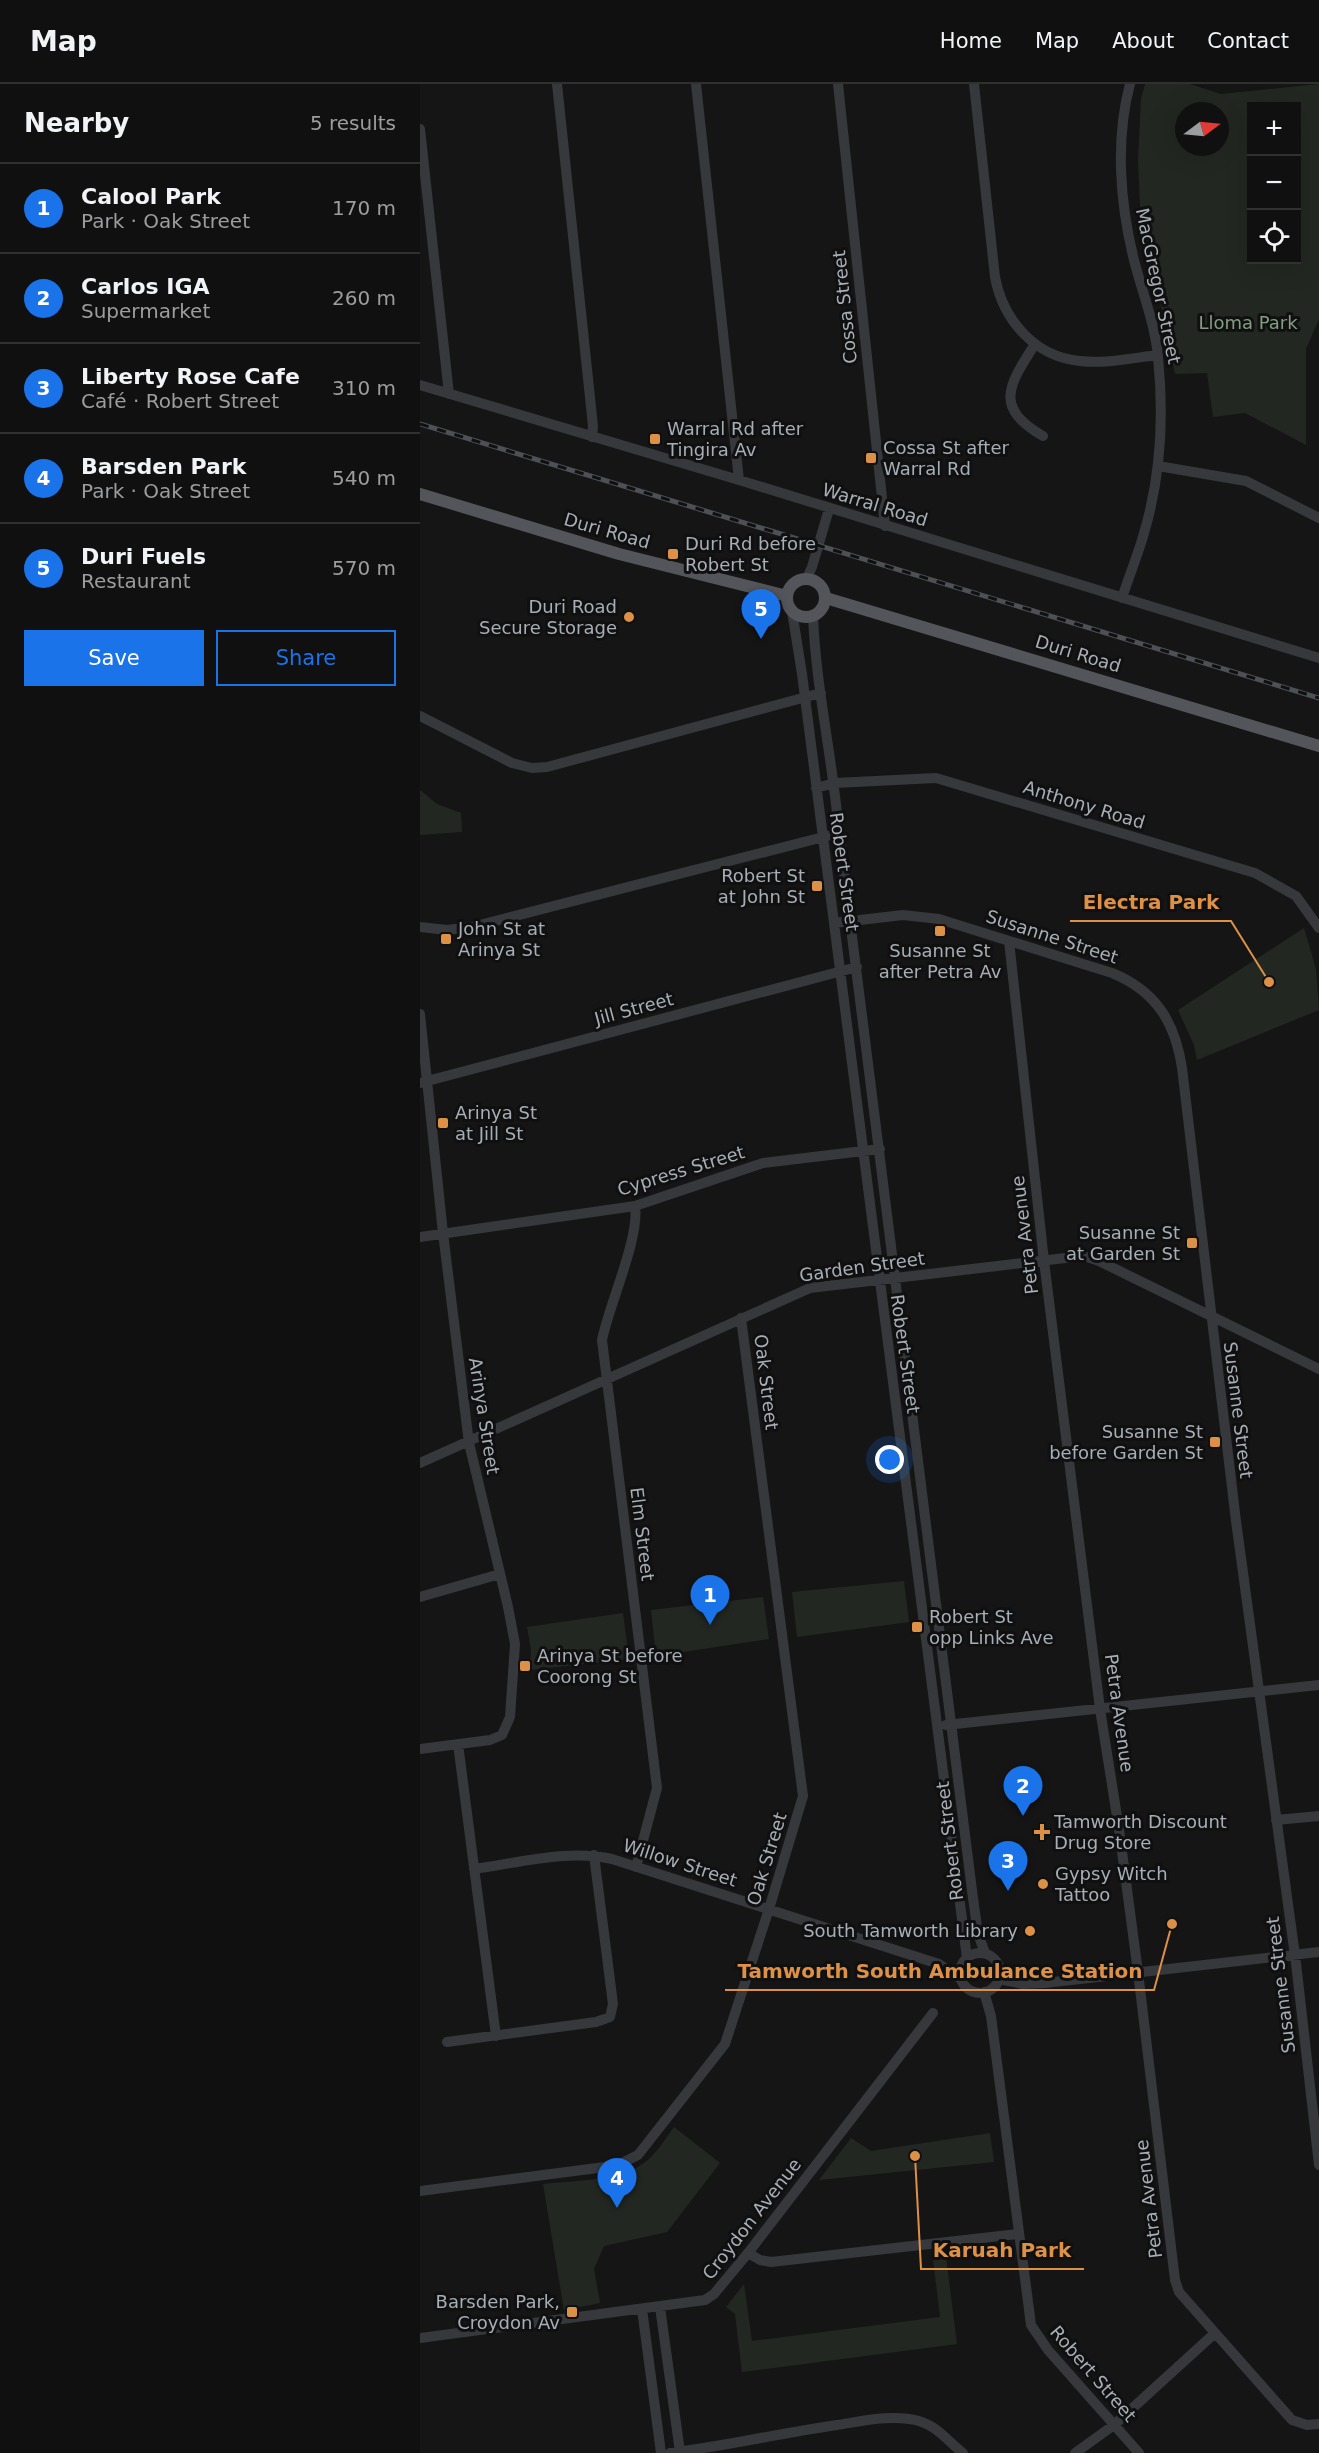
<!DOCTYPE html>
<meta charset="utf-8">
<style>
:root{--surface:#101010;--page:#191919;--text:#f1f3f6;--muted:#9c9d9f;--line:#303030;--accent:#1a73e8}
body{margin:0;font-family:"DejaVu Sans",sans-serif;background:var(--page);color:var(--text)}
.controls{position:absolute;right:18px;top:18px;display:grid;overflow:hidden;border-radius:0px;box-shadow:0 6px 24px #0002}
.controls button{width:54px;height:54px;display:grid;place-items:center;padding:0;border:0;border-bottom:2px solid var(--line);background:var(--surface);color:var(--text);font:30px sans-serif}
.compass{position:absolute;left:755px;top:18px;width:54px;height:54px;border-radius:50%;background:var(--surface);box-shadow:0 6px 24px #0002;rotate:74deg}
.you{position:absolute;left:470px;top:1376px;width:21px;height:21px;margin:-15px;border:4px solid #fff;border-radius:50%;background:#1a73e8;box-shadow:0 0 0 9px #1a73e833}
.badge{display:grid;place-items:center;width:39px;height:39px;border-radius:50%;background:var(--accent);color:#fff;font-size:20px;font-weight:700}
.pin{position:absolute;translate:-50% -50px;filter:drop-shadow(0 2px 3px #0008)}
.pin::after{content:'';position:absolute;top:32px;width:21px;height:18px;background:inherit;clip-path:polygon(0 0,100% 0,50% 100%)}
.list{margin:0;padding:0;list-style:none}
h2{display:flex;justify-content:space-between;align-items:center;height:78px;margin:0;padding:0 24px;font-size:26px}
h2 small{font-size:20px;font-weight:400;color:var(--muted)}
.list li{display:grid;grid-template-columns:39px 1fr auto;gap:18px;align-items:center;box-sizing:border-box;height:90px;padding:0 24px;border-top:2px solid var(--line)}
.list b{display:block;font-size:22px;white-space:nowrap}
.list p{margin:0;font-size:20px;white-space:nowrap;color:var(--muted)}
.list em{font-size:20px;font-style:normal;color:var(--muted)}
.actions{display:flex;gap:12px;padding:18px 24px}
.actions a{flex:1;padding:14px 0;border:2px solid var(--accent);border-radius:0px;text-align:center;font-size:21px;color:var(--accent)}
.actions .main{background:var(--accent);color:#fff}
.icon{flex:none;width:33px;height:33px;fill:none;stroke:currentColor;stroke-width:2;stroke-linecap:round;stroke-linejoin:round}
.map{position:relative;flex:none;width:899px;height:2369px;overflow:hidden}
header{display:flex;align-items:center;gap:36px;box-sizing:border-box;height:84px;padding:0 30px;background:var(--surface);border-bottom:2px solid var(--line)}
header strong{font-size:28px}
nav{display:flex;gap:33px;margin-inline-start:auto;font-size:21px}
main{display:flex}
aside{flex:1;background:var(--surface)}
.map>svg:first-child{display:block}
.green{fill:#222821;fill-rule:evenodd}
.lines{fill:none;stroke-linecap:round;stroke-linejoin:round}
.minor{stroke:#36383b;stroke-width:10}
.major{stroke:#53555a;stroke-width:12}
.rail-casing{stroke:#4d5054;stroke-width:5}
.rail{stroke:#101011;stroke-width:3;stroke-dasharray:9;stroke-linecap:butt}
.poi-dot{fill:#dd9146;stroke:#101011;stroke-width:2}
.labels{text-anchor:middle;stroke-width:6;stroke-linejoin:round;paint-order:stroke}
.street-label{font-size:18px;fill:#a8aeb5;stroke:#101011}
.park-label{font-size:18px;fill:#849e81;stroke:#101011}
.poi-label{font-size:18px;fill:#a8aeb5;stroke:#101011;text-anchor:start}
.leader{fill:none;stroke:#dd9146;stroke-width:2}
.callout-dot{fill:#dd9146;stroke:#101011;stroke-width:2}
.callout-label{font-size:20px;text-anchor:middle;font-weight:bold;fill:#dd9146;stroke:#101011;stroke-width:6;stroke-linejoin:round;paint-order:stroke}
</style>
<header>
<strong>Map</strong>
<nav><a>Home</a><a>Map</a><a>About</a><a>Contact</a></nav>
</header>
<main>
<aside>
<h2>Nearby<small>5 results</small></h2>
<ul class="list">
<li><span class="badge">1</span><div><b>Calool Park</b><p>Park · Oak Street</p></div><em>170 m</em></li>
<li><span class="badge">2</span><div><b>Carlos IGA</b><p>Supermarket</p></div><em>260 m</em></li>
<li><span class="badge">3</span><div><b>Liberty Rose Cafe</b><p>Café · Robert Street</p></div><em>310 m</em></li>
<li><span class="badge">4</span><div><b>Barsden Park</b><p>Park · Oak Street</p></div><em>540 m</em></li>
<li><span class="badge">5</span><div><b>Duri Fuels</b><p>Restaurant</p></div><em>570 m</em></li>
</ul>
<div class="actions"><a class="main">Save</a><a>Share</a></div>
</aside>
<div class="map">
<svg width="899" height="2369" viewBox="0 0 899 2369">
<rect width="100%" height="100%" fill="#151516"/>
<!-- green -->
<path class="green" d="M725 0H770L801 10 899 0V235L886 265V361L825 329 793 333 787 289 755 290 720 121 718 77 721 15ZM832 22H876V176H832ZM764 27H800V63H764Z
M0 706 17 720 41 729 42 748 0 751Z
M884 844 896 885 899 926 777 976 774 961 758 926Z
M484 1497 489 1538 377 1553 372 1508Z
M343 1513 349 1555 236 1572 231 1526Z
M203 1529 209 1575 110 1586 111 1566 107 1543Z
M254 2043 300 2079 247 2148 184 2162 174 2185 180 2219 144 2226 123 2100C157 2096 201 2098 228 2076 238 2067 246 2054 254 2043Z
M570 2049 574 2078 399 2096 431 2054 451 2067Z
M526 2173 537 2260 322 2288 315 2230 306 2223 324 2200 332 2257 520 2233 513 2175Z"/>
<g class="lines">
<!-- minor -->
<path class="minor" d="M137 0 173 342 172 353
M276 0 319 396
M418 0 465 442
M554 0 575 193C583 236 615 273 660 277 685 280 713 274 738 271
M0 45 29 310
M615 260C589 301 573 323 623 352
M0 301 319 396 899 574
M738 382 826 397 899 434
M387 494 392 483 409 425
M702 514C709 492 718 471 724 449 741 392 744 332 738 273 735 239 722 208 714 176 700 120 695 56 710 0
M372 527 382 590 547 1874
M393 532C396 605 413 676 419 749L553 1814 558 1850 565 1869
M0 632 92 679 112 684 127 683 401 609
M396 704 415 699 516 694 835 789 876 812 899 844
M414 839 483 831 519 835 692 889C736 907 755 938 762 984L816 1437 876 1879 899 2081
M0 843 27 846 52 843 419 749
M589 857 624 1177 680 1625 699 1745 718 1888 755 2196 759 2208 872 2336 887 2341 899 2340
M0 930 23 1149 49 1359 88 1523 95 1560 90 1633 82 1651 70 1656 0 1665
M0 999 437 883
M215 1122C220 1153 189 1221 182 1256L237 1704 216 1783
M0 1153 215 1122 343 1079 460 1065
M0 1379 390 1204 654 1173H667L679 1177 899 1285
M0 1513 80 1490
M526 1641 899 1601
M38 1660 76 1952
M856 1736 899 1732
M54 1785C98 1779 148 1765 192 1775L519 1880 542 1896
M540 1889a20 20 0 1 1 40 0a20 20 0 1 1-40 0Z
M579 1895 603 1900 625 1899 899 1868
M564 1908 571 1932 611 2241 628 2266 719 2369
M27 1958 176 1938 190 1933 193 1920 174 1771
M0 2107 185 2083 198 2081 218 2071 305 1960 349 1825 383 1712 321 1234
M328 2169 340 2176 351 2178 598 2150
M240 2223 260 2368
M222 2225 241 2369
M0 2254 285 2216 294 2210 328 2169 513 1929
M250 2369C306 2362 361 2349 417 2341 443 2337 473 2330 499 2337 519 2343 528 2358 543 2369
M655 2369 694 2341 795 2249"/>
<!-- major -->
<path class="major" d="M0 410 199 470 367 512
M367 514a19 19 0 1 1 38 0a19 19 0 1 1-38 0Z
M406 514 899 662"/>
<defs>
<path id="rail" d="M0 340 899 614"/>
</defs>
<!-- rail casing -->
<use href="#rail" class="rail-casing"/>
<!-- rail -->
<use href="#rail" class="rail"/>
</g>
<!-- markers -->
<g class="poi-dot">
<rect x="229" y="349" width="12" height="12" rx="3"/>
<rect x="445" y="368" width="12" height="12" rx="3"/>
<rect x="247" y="464" width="12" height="12" rx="3"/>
<circle cx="209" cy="533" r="6"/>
<rect x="391" y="796" width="12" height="12" rx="3"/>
<rect x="514" y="841" width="12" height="12" rx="3"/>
<rect x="20" y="849" width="12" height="12" rx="3"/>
<rect x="17" y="1033" width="12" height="12" rx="3"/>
<rect x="766" y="1153" width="12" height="12" rx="3"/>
<rect x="789" y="1352" width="12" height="12" rx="3"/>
<rect x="491" y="1537" width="12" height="12" rx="3"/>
<rect x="99" y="1576" width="12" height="12" rx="3"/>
<path d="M619 1739h6v6h6v6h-6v6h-6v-6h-6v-6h6z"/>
<circle cx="623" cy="1800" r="6"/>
<circle cx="610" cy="1847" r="6"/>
<rect x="146" y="2222" width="12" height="12" rx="3"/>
</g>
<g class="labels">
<!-- street labels -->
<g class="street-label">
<text transform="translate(738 202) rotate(78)" y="6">MacGregor Street</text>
<text transform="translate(425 223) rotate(-96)" y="6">Cossa Street</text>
<text transform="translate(455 421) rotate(17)" y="6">Warral Road</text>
<text transform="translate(187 447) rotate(16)" y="6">Duri Road</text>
<text transform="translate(658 570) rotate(17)" y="6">Duri Road</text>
<text transform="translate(664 721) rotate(17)" y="6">Anthony Road</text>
<text transform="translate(424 788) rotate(82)" y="6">Robert Street</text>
<text transform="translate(632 853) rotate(18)" y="6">Susanne Street</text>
<text transform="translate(214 925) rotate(-15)" y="6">Jill Street</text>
<text transform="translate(261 1087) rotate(-17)" y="6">Cypress Street</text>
<text transform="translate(605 1151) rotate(-97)" y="6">Petra Avenue</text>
<text transform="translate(442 1183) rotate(-8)" y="6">Garden Street</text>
<text transform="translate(485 1270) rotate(82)" y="6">Robert Street</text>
<text transform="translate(346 1298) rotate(83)" y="6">Oak Street</text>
<text transform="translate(818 1326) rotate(83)" y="6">Susanne Street</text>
<text transform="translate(64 1332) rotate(81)" y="6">Arinya Street</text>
<text transform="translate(222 1450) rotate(83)" y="6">Elm Street</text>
<text transform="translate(699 1629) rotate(82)" y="6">Petra Avenue</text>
<text transform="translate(530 1757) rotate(-97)" y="6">Robert Street</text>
<text transform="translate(347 1775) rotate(-73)" y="6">Oak Street</text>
<text transform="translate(260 1779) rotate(18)" y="6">Willow Street</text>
<text transform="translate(861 1901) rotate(-97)" y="6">Susanne Street</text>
<text transform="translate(729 2115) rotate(-97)" y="6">Petra Avenue</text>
<text transform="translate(332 2135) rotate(-52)" y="6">Croydon Avenue</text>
<text transform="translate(673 2290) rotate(49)" y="6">Robert Street</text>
</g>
<!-- park labels -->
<g class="park-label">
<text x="828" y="245">Lloma Park</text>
</g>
<!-- poi labels -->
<g class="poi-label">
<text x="247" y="351">Warral Rd after<tspan x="247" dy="21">Tingira Av</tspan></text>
<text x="463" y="370">Cossa St after<tspan x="463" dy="21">Warral Rd</tspan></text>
<text x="265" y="466">Duri Rd before<tspan x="265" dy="21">Robert St</tspan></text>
<text x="197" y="529" text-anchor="end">Duri Road<tspan x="197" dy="21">Secure Storage</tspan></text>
<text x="385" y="798" text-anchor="end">Robert St<tspan x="385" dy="21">at John St</tspan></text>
<text x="38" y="851">John St at<tspan x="38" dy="21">Arinya St</tspan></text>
<text x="520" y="873" text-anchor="middle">Susanne St<tspan x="520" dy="21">after Petra Av</tspan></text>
<text x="35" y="1035">Arinya St<tspan x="35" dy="21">at Jill St</tspan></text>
<text x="760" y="1155" text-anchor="end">Susanne St<tspan x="760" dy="21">at Garden St</tspan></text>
<text x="783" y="1354" text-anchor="end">Susanne St<tspan x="783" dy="21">before Garden St</tspan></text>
<text x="509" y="1539">Robert St<tspan x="509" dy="21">opp Links Ave</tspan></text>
<text x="117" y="1578">Arinya St before<tspan x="117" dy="21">Coorong St</tspan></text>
<text x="634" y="1744">Tamworth Discount<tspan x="634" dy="21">Drug Store</tspan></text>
<text x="635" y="1796">Gypsy Witch<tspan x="635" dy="21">Tattoo</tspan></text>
<text x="598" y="1853" text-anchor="end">South Tamworth Library</text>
<text x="140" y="2224" text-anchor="end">Barsden Park,<tspan x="140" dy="21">Croydon Av</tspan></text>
</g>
</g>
<!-- callouts -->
<path class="leader" d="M849 898L811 837H650M752 1840L734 1906H305M495 2072L501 2185H664"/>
<g class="callout-dot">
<circle cx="849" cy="898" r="6"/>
<circle cx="752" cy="1840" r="6"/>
<circle cx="495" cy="2072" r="6"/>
</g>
<g class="callout-label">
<text x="731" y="825">Electra Park</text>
<text x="520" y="1894">Tamworth South Ambulance Station</text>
<text x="582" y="2173">Karuah Park</text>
</g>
</svg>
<div class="controls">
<button>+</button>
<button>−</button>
<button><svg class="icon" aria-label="locate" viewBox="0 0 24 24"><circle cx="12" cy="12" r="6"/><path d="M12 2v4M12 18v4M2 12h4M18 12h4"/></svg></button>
</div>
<svg class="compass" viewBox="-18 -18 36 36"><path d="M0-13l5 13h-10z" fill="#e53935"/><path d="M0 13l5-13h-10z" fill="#9c9d9f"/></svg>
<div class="you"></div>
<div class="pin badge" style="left:290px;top:1541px">1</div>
<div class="pin badge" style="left:603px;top:1732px">2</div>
<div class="pin badge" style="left:588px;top:1807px">3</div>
<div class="pin badge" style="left:197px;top:2124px">4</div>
<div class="pin badge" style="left:341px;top:555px">5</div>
</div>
</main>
